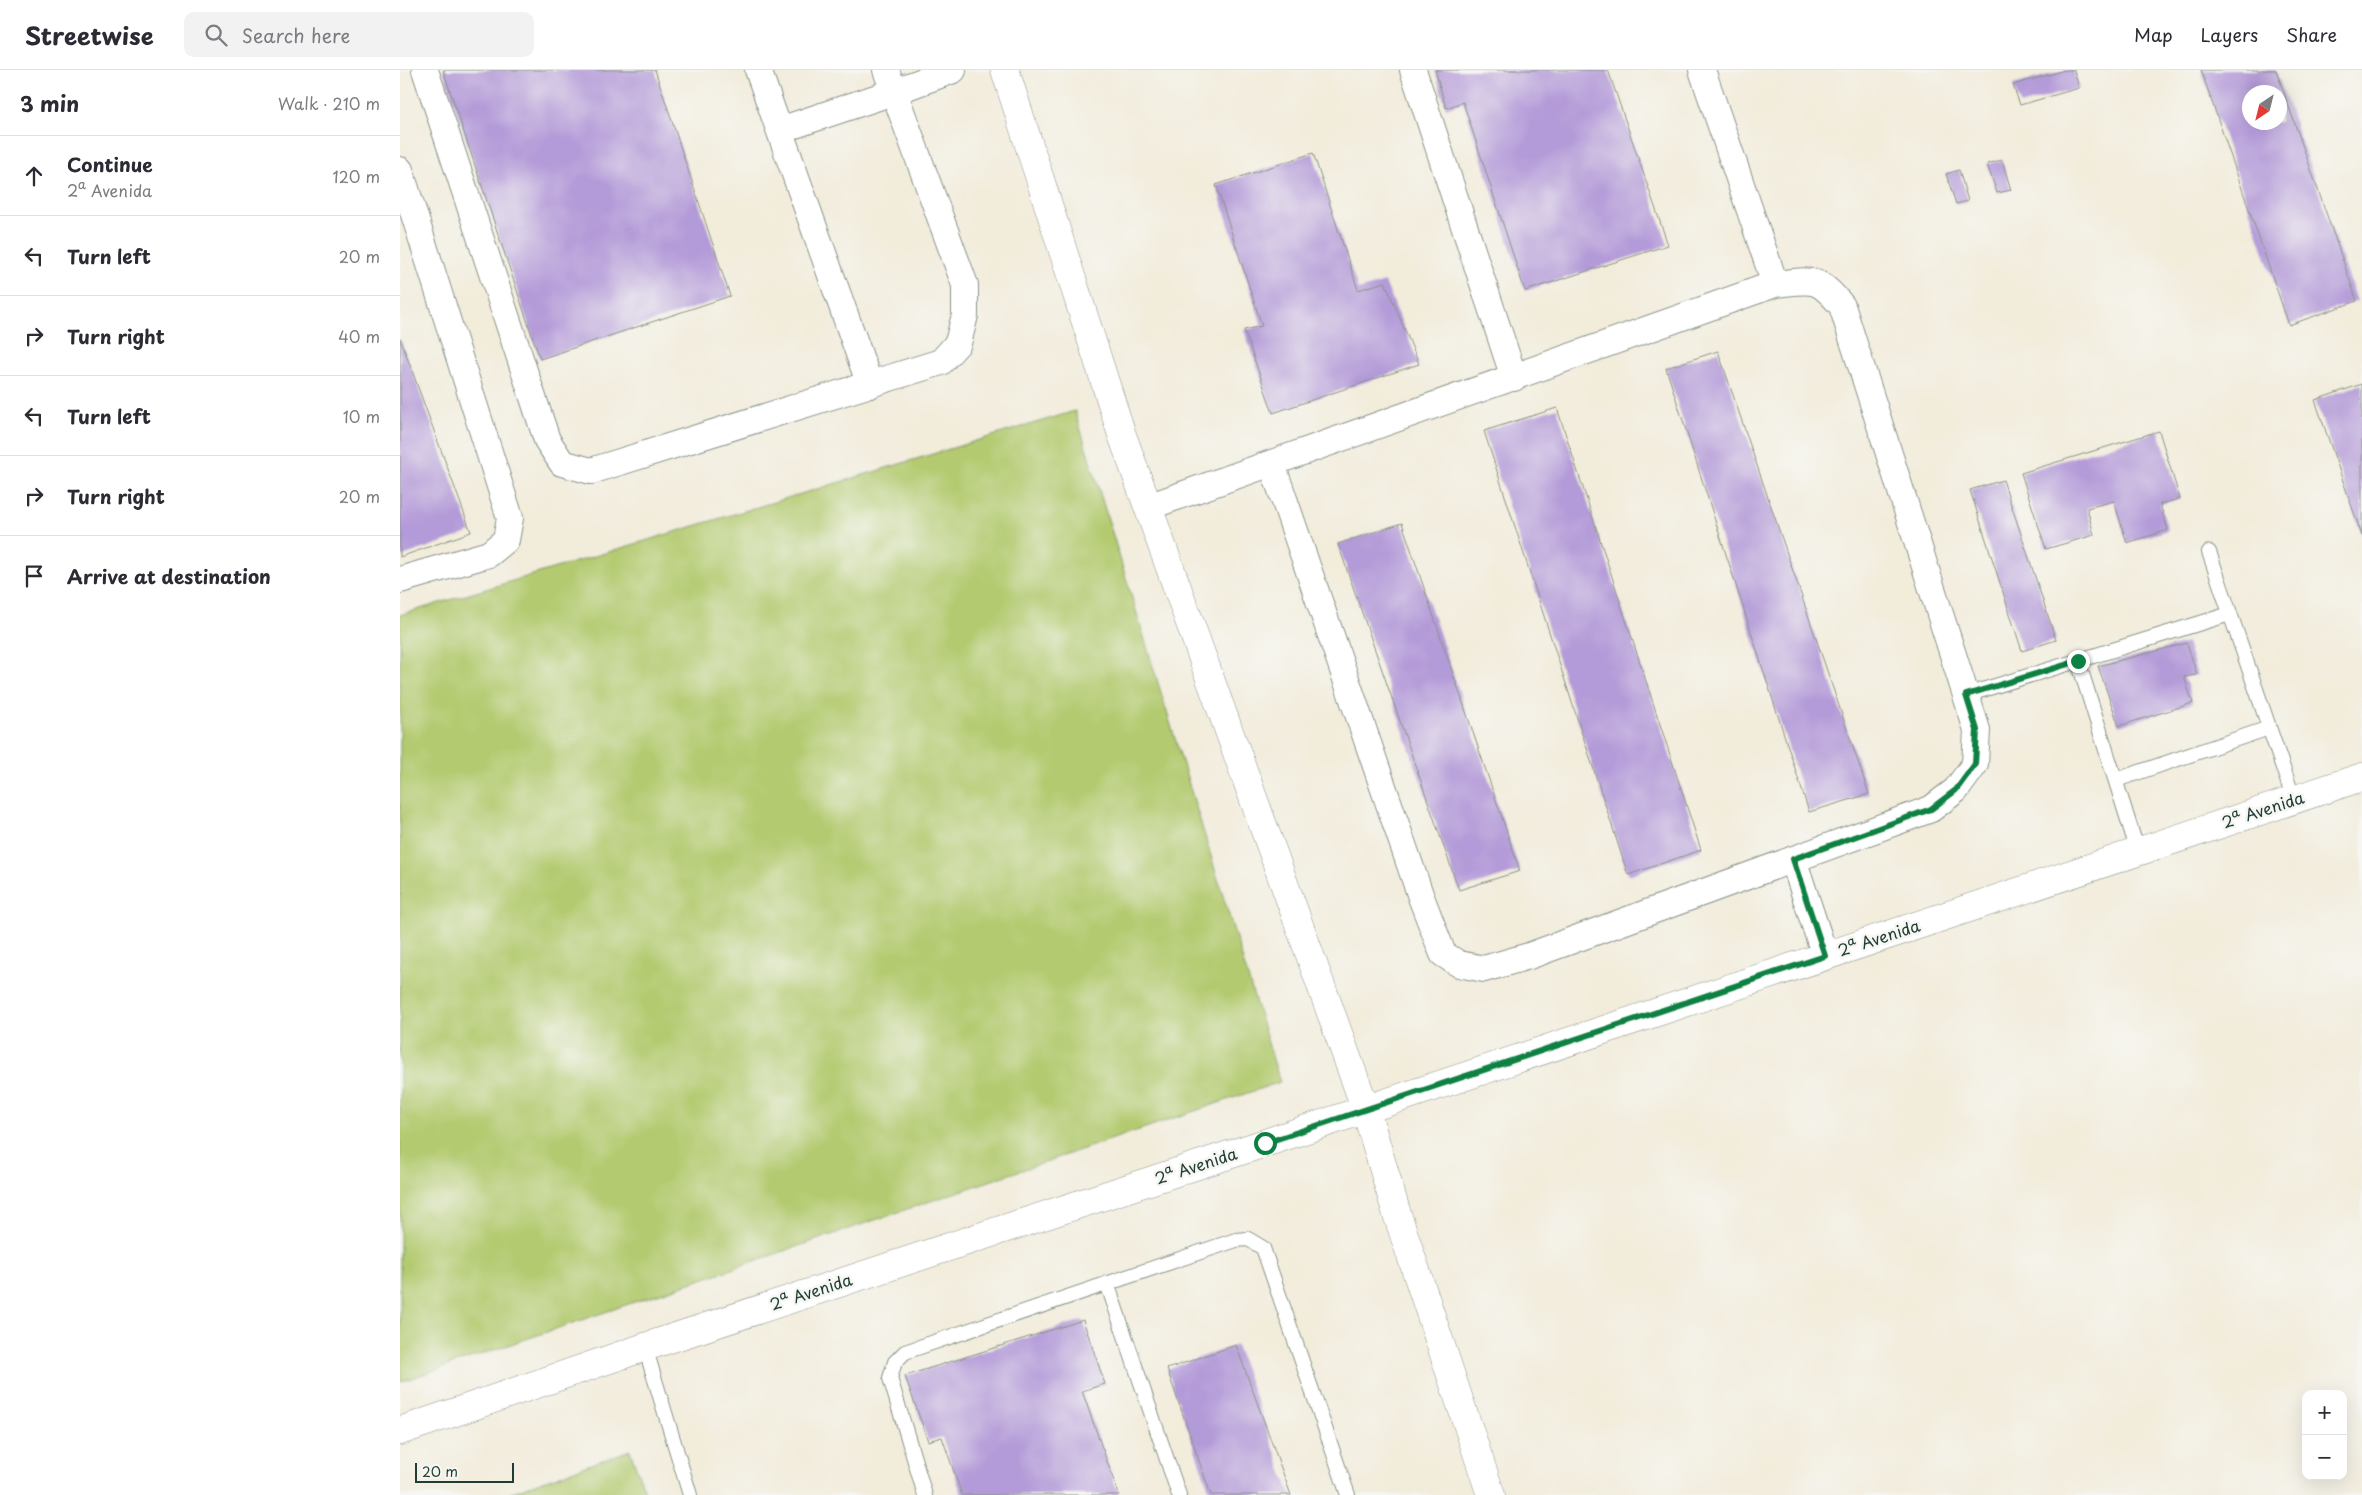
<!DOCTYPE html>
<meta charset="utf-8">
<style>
:root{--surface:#fff;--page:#f2f2f3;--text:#2b2b33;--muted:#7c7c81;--line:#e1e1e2}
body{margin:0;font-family:"Playpen Sans",sans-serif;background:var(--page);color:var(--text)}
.controls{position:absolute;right:15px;bottom:15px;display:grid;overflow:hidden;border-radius:10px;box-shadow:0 5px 20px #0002}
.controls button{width:45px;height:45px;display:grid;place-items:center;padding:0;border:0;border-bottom:1px solid var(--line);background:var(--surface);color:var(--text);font:25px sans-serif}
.compass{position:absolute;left:1842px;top:15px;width:45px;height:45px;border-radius:50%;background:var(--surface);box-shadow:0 5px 20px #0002;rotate:215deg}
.scale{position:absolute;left:15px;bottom:12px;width:99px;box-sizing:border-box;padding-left:5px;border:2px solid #1f3d34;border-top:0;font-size:14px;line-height:18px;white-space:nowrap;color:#1f3d34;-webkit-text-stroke:4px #f6f6f2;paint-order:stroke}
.stop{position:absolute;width:15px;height:15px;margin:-11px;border:4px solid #0b8043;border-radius:50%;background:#fff}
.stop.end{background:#0b8043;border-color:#fff;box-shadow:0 1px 5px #0008}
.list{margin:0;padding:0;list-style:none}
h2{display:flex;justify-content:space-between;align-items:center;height:65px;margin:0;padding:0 20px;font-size:21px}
h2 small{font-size:16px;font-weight:400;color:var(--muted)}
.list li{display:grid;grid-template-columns:32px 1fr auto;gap:15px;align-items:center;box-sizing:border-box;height:80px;padding:0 20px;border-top:1px solid var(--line)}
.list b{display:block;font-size:19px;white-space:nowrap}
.list p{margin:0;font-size:16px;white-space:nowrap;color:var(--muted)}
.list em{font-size:16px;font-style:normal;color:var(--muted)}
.icon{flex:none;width:28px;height:28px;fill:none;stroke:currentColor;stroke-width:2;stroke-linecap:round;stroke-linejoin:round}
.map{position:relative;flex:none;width:1962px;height:1425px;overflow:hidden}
header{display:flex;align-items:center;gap:30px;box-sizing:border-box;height:70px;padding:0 25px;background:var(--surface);border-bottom:1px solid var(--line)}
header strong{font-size:24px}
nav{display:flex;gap:28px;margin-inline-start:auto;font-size:18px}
.search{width:350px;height:45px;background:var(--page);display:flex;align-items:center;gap:12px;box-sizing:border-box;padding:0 18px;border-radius:10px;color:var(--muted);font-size:19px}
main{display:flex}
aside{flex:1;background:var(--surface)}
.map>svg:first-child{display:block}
.green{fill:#b3ca6f;stroke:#698452}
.building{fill:#b39ad8;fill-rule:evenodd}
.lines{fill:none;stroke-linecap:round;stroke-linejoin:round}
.lane-casing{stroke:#889488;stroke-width:16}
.street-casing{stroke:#889488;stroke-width:28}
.secondary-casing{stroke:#889488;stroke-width:29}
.lane{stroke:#fff;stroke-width:14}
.street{stroke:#fff;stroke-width:26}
.secondary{stroke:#fff;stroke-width:28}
.route{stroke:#0b8043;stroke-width:6}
.labels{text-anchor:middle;stroke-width:5;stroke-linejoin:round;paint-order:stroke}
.street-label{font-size:16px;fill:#1f3d34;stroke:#f6f6f2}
</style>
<header>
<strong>Streetwise</strong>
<div class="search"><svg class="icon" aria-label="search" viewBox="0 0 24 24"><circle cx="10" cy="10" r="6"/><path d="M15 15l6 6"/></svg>Search here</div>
<nav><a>Map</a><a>Layers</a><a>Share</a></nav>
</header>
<main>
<aside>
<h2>3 min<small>Walk · 210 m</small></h2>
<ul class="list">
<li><svg class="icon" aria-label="ahead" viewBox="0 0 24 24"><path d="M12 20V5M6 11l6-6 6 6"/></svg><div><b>Continue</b><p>2ª Avenida</p></div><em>120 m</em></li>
<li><svg class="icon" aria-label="left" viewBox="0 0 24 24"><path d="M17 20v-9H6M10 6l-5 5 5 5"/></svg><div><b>Turn left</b></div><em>20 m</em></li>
<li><svg class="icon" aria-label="right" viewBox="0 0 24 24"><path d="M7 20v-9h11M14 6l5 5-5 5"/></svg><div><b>Turn right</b></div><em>40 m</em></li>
<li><svg class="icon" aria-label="left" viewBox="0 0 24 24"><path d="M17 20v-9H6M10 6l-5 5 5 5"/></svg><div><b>Turn left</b></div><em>10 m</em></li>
<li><svg class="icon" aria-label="right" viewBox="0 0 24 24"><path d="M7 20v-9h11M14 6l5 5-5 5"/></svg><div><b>Turn right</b></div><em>20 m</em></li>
<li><svg class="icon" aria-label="arrive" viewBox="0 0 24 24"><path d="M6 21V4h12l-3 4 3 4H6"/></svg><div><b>Arrive at destination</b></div></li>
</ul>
</aside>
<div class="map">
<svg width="1962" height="1425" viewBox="0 0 1962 1425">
<rect width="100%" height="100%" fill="#f6f6f2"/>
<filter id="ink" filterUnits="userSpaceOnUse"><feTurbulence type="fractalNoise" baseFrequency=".02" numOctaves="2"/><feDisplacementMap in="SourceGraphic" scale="10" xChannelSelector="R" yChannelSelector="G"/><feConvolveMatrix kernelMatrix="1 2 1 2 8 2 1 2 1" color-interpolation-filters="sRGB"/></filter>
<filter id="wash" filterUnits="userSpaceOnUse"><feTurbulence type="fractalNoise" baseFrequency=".0096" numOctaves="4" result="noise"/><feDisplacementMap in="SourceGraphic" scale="20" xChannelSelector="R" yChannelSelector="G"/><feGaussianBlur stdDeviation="1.12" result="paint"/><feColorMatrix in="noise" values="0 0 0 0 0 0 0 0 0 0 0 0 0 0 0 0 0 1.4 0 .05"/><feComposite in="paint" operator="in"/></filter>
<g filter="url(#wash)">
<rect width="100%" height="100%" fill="#f2ecdb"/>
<!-- green -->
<path class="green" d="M675 341 880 1012 0 1312V545Z
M230 1380 246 1425H104Z"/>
<g id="blocks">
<!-- building -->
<path class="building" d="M43 0H255L330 226 140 289Z
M1035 0H1208L1268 175 1125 221 1063 32 1046 38Z
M1665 0H1674L1679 18 1620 35 1613 15Z
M1801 0H1876L1957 231 1889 255ZM1850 22H1880V52H1850Z
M913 83 958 220 985 212 1019 294 873 343 844 260 862 256 816 115Z
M1602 90 1611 120 1597 123 1587 94Z
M1559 100 1568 131 1556 134 1546 104Z
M0 268 71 462 0 487Z
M1318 281 1469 724 1409 742 1266 298Z
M1962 314V466L1915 330Z
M1157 338 1301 780 1228 805 1084 361Z
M1759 361 1780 429 1760 434 1768 460 1727 473 1714 431 1687 438 1694 465 1646 479 1621 403Z
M1603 410 1656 570 1622 581 1570 420Z
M1002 453 1120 801 1059 820 938 474Z
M1787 573 1797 605 1784 607 1793 633 1719 656 1698 596Z
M683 1250 705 1314 682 1321 719 1425H562L542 1367 528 1371 505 1306Z
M836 1275 891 1425H811L767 1299Z"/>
</g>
</g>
<g filter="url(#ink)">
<use href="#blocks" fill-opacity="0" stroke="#889488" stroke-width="1"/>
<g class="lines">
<defs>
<path id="lane" d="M1809 482 1894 730
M1678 591 1738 782
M1566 625 1830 544
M1716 710 1869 658
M707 1213 779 1425
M245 1277 290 1425
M525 1425 490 1308 495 1292 505 1282 836 1170 848 1169 863 1178 948 1425"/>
<path id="street" d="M25 0 147 370 162 393 191 401 541 292 558 273 565 245V215L486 0
M358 0 470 315
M1013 0 1114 308
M1302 0 1375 214
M380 60 493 22 553 0
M0 100 110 448 106 470 89 484 0 510
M748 437 1375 214C1413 210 1417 206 1442 236L1577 660 1575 694 1556 720 1531 739 1129 886 1084 899 1059 894 1043 884 1021 827 872 394
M1393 789 1425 886"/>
<path id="secondary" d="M605 0 722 365 966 1040 996 1141 1091 1425
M0 1361 245 1277 865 1073 1962 707"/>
</defs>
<!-- lane casing -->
<use href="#lane" class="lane-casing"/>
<!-- street casing -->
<use href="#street" class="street-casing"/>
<!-- secondary casing -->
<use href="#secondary" class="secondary-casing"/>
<!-- lane -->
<use href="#lane" class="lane"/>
<!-- street -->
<use href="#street" class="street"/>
<!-- secondary -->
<use href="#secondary" class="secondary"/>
</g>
</g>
<g class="lines" filter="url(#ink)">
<!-- route -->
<path class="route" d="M865 1073 1425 886 1393 789 1531 739 1556 720 1575 694 1577 660 1566 625 1678 591"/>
</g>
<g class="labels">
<!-- street labels -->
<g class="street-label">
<text transform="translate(1863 740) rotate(-18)" y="6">2ª Avenida</text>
<text transform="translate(1479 868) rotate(-18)" y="6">2ª Avenida</text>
<text transform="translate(796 1096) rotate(-18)" y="6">2ª Avenida</text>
<text transform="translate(411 1222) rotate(-18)" y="6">2ª Avenida</text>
</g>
</g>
</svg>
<div class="controls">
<button>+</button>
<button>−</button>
</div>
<svg class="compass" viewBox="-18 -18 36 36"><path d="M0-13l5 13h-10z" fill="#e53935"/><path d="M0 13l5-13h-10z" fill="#7c7c81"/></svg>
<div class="scale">20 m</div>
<div class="stop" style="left:865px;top:1073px"></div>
<div class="stop end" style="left:1678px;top:591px"></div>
</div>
</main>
